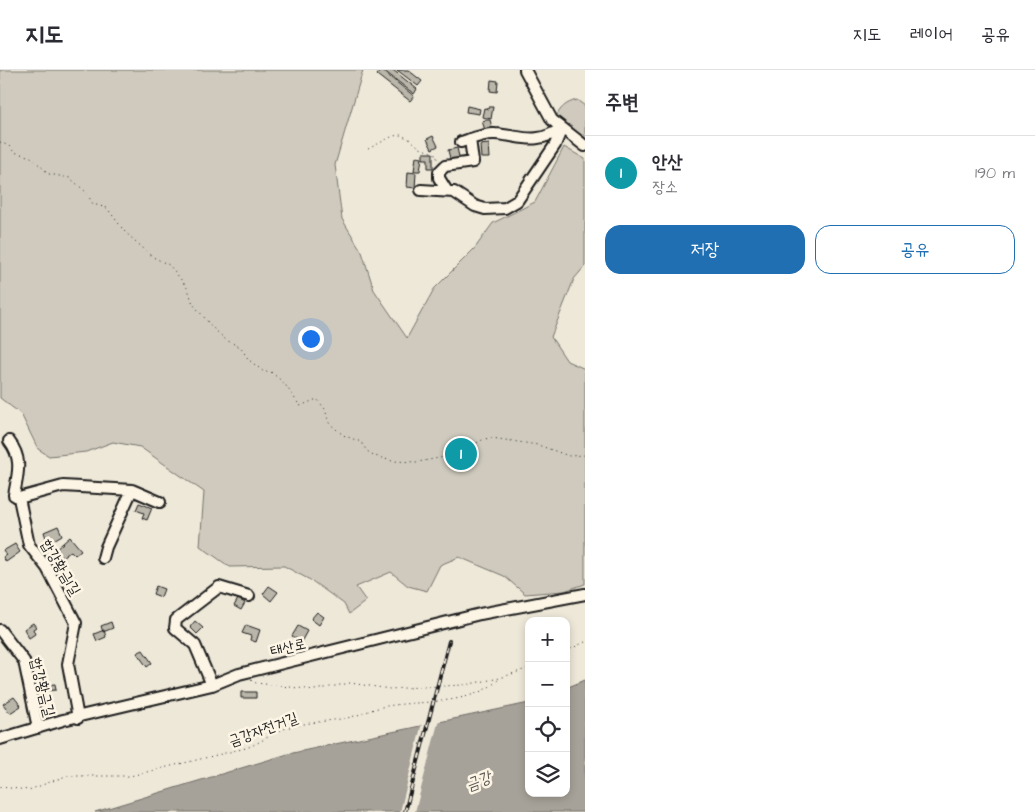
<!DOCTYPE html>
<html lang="ko">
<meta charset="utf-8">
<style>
:root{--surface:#fff;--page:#f7f7f7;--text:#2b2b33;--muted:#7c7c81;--line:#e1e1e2;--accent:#1f6fb2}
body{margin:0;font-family:"Architects Daughter","Poor Story",sans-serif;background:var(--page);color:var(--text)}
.controls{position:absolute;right:15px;bottom:15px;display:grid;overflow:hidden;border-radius:10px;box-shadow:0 2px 8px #0003}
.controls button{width:45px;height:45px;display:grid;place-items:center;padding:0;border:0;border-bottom:1px solid var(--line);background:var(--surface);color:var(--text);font:25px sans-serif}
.you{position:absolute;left:310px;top:268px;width:18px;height:18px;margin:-12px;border:4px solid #fff;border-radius:50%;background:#1a73e8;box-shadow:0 0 0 8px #1a73e833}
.badge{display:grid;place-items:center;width:32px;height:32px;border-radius:50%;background:var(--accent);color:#fff;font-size:16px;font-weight:700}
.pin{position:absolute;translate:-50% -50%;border:2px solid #fff;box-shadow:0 1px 5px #0006}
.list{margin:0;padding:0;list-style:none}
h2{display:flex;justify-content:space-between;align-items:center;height:65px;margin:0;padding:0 20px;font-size:21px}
h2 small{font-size:16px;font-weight:400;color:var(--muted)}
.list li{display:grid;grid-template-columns:32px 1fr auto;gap:15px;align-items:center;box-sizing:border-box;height:75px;padding:0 20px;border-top:1px solid var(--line)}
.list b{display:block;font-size:19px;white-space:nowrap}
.list p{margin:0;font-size:16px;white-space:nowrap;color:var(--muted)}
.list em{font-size:16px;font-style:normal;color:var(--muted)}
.actions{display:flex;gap:10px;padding:15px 20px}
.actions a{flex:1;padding:11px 0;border:1px solid var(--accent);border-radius:15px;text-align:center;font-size:18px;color:var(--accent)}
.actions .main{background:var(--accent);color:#fff}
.icon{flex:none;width:28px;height:28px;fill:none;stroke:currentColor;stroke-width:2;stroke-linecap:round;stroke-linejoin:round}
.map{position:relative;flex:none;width:585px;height:742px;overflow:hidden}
header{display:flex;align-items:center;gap:30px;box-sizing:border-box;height:70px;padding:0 25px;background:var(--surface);border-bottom:1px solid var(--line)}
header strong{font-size:24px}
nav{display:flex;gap:28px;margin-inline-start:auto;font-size:18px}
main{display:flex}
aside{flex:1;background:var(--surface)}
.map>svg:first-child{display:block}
.green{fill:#cfcabd;stroke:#76736c}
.water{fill:#a7a299;stroke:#6f6c67}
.pier{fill:#eee8d9}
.building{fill:#bab6aa;stroke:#1c1c1c}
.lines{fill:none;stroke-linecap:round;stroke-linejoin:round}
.minor-casing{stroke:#1c1c1c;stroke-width:14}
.path{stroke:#1c1c1c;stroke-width:1;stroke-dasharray:1 4;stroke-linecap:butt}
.minor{stroke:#fcf5e5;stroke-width:10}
.rail-casing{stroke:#1c1c1c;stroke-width:4}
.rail{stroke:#fcf5e5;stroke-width:2;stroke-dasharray:5.5;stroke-linecap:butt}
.labels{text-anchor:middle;stroke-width:5;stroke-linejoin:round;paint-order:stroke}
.street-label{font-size:15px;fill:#1c1c1c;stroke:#fcf5e5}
.water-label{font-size:16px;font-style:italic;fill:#5b5854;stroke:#fcf5e5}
</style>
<header>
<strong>지도</strong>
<nav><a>지도</a><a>레이어</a><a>공유</a></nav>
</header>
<main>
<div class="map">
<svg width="585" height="742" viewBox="0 0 585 742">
<rect width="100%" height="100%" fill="#eee8d9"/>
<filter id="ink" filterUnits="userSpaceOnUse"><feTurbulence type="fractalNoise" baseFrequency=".02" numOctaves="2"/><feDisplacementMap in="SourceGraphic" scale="10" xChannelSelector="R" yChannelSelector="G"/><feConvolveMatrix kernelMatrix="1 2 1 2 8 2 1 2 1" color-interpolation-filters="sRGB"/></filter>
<g filter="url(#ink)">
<!-- green -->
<path class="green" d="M0 0H363L335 95 342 149 362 182 374 220 407 268 434 219 475 178 493 153 535 132 564 77 585 89V196L574 209 551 267 567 291 585 299V514L564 521 525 524 504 506 459 487 440 495 427 521 408 516 391 502 356 517 366 531 349 544 344 534 312 511 284 496 230 497 200 476 204 422 140 377 113 372 86 382 49 386 38 379 21 344 0 328Z
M577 30 585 36V71L555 49C560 38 565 33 577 30Z"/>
<!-- water -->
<path class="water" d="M585 610V742H95L288 684 529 633V723H566V618Z"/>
<!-- pier -->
<path class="pier" d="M439 649 415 742H400L422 653Z"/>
<!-- building -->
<path class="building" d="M381 0 414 26 410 31 377 5Z
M383 0H393L417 19 414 24Z
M397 0H408L422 11 418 16Z
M491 10 498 11 497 22 490 21Z
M467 36 480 39 479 44 466 42Z
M489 37H493L491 49 482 47 484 38 488 39Z
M486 50H490L493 61 486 63 482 51Z
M433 66 438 76 432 79 427 69Z
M489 74 490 88H481L480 75Z
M457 78 460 91 451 93 448 80Z
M423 83H433V98H428V89H423Z
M416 87 422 88 420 101H414Z
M408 102 416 103 415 118 407 117Z
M139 433 152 438 147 450 142 448 144 443 136 440Z
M58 456 62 465 52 471 51 469 47 471 44 462Z
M70 467 81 480 75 485 71 481 62 488 55 480Z
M15 474 20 482 6 492 3 487 6 485 3 481Z
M156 516 164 519 161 527 153 524Z
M269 516 278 522 271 531 263 524Z
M238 529 245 533 241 540 234 536Z
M317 542 324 547 319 555 311 549Z
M195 551 203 558 197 564 190 557Z
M111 552 113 558 103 562 101 556Z
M33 553 36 557 33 559 35 564 29 568 24 559Z
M246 555 260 560 256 572 250 570 251 566 242 563Z
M298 556 307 561 301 572 292 566Z
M104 560 106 567 97 571 94 564Z
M143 580 152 593 147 597 137 583Z
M55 614 56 620 43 621 42 615Z
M241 622H256V628H241Z
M14 627 21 636 10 643 3 634Z"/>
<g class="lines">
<defs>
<path id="minor" d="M525 0 552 50 585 76
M421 120 454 122 475 136 485 139 505 138 517 131 555 75 562 58C535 76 523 66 495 64 485 63 471 69 461 72
M447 121 439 108V102L445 96 473 92 470 69
M9 371C23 389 18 403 14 425L19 428
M132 420 160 432
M0 560 24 591 38 658
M212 615 195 575 175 558 176 550 219 517 249 526
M78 648 68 594 76 553 47 498 29 475 19 428 63 416 132 420 106 477 103 488
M0 669 63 650 212 615 239 604 383 568 480 544 585 524"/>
</defs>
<!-- minor casing -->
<use href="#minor" class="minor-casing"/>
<!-- path -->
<path class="path" d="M0 72 9 76 14 82 31 87 49 104 70 108 86 122 93 134 107 138 125 162 153 187 169 195 176 203 188 219 193 234 213 258 226 270 240 277 249 290 264 302H271L284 313 300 336 317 329 325 339 329 353 343 365 361 372 367 381 375 386 392 391 418 392 455 385 484 369 492 368 538 375 569 386 585 385
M368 79 393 66 401 65 411 70 420 78 436 84 438 91
M566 581 585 572
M251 610 256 613 315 620 350 613 390 619 420 617 464 615 500 608 529 598
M0 717 29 720 66 706H130L246 678C263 672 277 659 294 656 312 652 330 651 347 648 361 645 373 638 387 636 423 630 473 636 500 608"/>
<!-- minor -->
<use href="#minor" class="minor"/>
<defs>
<path id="rail" d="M405 742 449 571"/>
</defs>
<!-- rail casing -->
<use href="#rail" class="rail-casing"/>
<!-- rail -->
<use href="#rail" class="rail"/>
</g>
</g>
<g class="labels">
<!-- street labels -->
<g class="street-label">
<text transform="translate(61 497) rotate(59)" y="5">합강황금1길</text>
<text transform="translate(288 577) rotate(-13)" y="5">태산로</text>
<text transform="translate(43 617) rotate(76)" y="5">합강황금길</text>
<text transform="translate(263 659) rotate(-20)" y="5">금강자전거길</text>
</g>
<!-- water labels -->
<g class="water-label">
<text transform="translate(478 710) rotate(-21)" y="6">금강</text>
</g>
</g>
</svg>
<div class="controls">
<button>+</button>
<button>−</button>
<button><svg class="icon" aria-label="locate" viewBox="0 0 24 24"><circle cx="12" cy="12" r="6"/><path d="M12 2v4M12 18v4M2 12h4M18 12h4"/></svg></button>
<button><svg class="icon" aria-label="layers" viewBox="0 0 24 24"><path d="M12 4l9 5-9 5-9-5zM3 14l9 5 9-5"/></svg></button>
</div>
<div class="you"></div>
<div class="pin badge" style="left:461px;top:384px;background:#0f9aa8">1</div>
</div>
<aside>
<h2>주변<small></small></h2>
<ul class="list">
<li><span class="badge" style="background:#0f9aa8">1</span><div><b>안산</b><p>장소</p></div><em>190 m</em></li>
</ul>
<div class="actions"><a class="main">저장</a><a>공유</a></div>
</aside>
</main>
